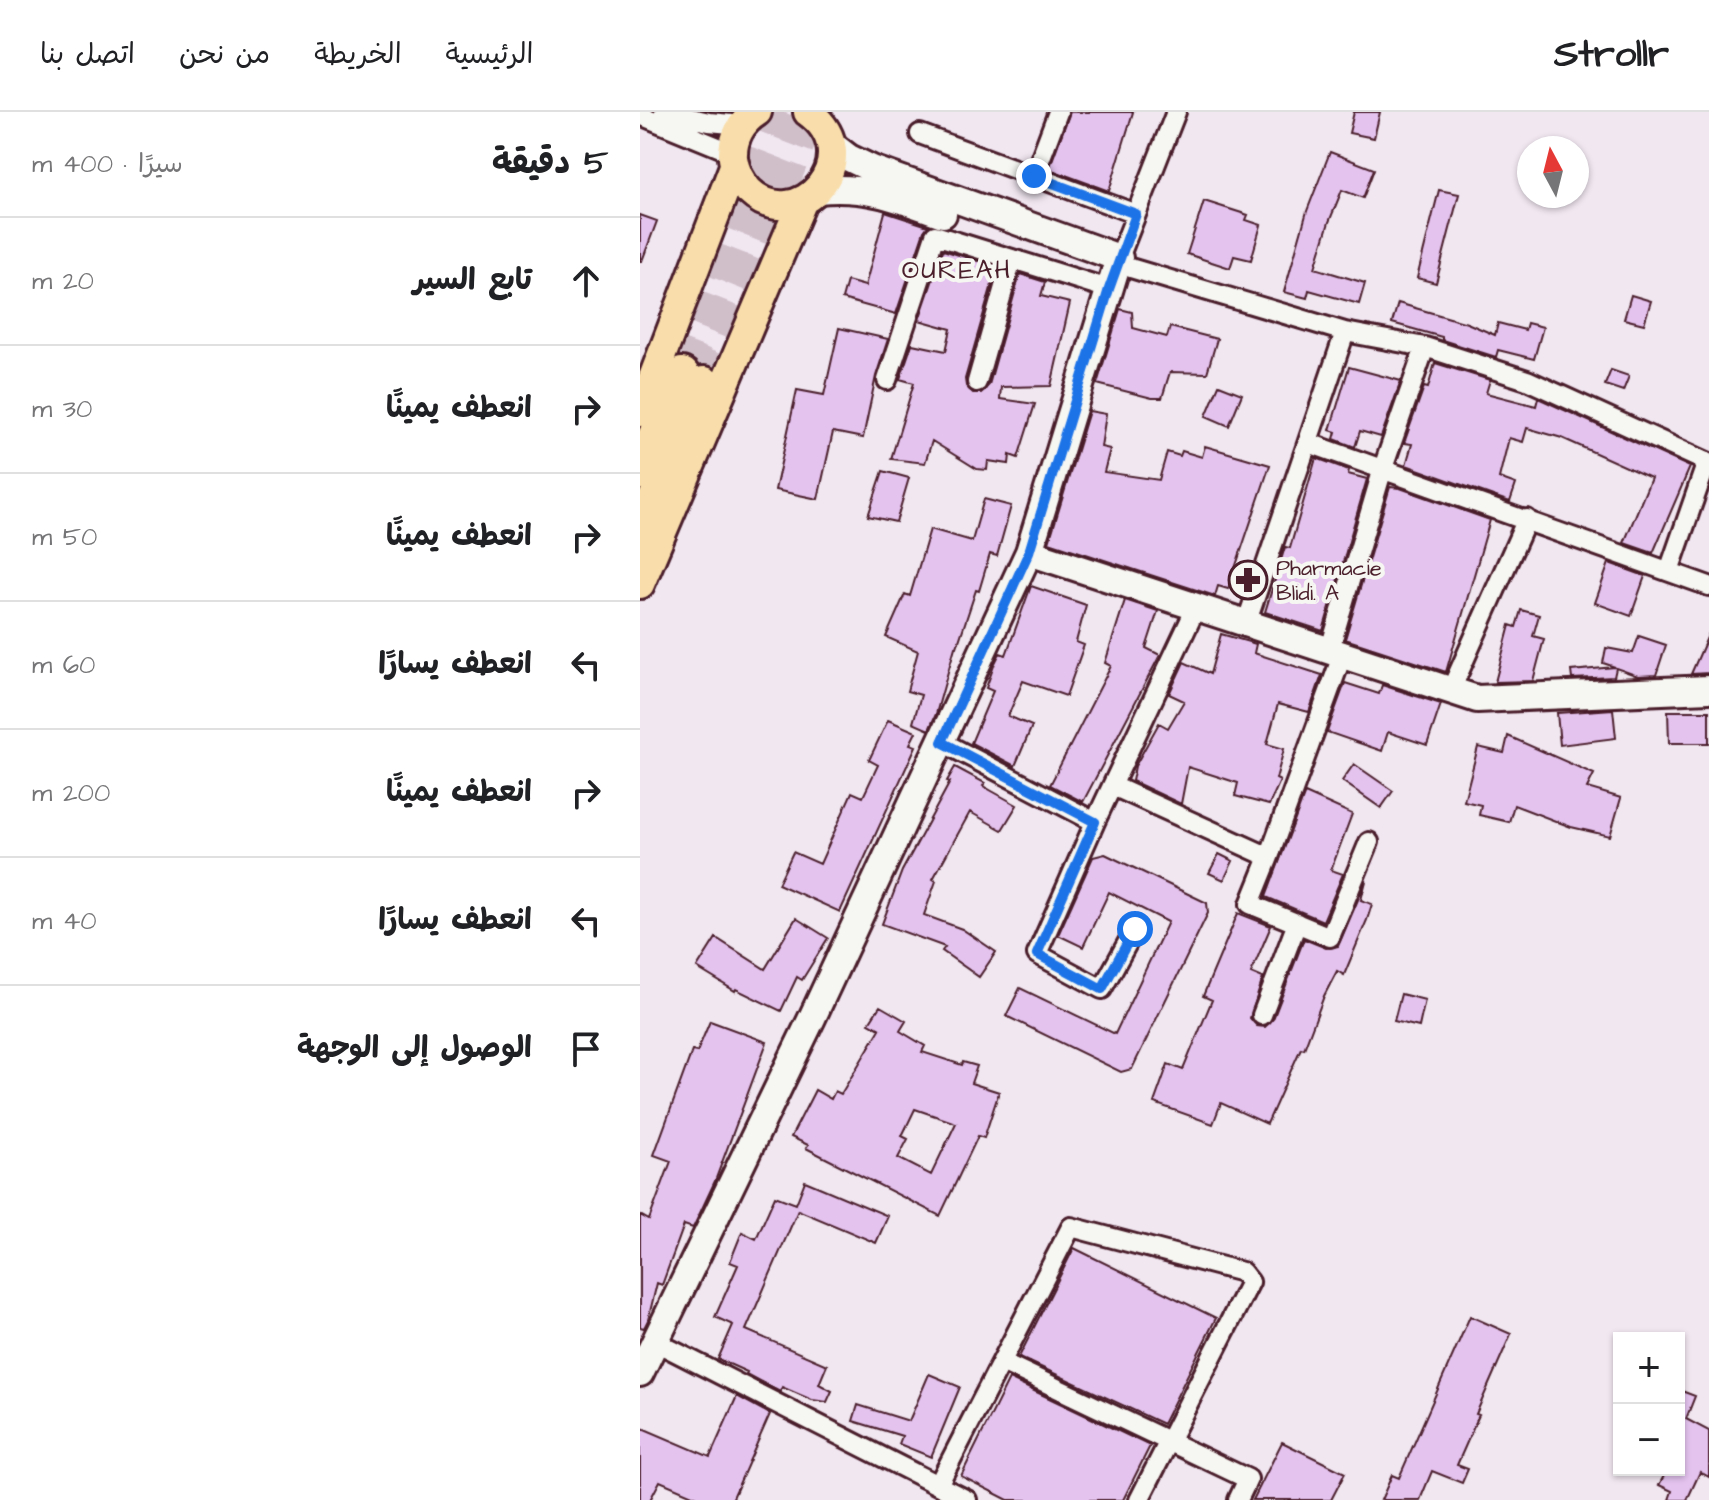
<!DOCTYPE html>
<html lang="ar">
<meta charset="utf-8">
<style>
:root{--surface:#fff;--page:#f2f2f2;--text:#202124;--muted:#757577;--line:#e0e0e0}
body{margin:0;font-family:"Architects Daughter","Playpen Sans Arabic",sans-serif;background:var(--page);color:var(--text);direction:rtl}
.controls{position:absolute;right:24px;bottom:24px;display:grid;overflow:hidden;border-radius:0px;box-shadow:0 2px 6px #0004}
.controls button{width:72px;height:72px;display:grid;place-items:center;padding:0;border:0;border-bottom:2px solid var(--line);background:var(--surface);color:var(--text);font:40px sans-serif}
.compass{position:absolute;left:877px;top:24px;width:72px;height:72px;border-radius:50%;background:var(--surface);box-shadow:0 2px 6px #0004;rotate:353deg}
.stop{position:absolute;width:24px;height:24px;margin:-18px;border:6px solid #1a73e8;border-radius:50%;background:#fff}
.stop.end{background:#1a73e8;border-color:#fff;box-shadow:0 2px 8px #0008}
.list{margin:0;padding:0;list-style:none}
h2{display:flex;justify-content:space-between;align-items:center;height:104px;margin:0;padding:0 32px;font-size:34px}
h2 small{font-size:26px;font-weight:400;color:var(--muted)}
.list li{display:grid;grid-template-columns:52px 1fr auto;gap:24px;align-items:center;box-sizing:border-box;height:128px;padding:0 32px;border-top:2px solid var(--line)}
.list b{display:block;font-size:30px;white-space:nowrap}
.list em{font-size:26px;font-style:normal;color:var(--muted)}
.icon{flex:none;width:44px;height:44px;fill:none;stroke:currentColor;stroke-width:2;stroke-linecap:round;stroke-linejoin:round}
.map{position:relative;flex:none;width:1069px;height:1388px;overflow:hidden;direction:ltr}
header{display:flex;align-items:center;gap:48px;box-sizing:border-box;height:112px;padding:0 40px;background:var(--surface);border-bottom:2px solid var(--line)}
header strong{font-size:38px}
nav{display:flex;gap:44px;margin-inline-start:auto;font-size:28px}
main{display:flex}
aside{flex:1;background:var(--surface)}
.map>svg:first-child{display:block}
.building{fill:#e4c3ef;stroke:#4a1f2b;stroke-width:2;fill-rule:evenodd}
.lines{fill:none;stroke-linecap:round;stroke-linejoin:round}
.highway-tunnel{stroke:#d0bfc9;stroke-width:34;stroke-dasharray:34 17;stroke-linecap:butt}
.street-casing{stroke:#4a1f2b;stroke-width:24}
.secondary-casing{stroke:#4a1f2b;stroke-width:32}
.primary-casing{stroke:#4a1f2b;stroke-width:34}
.highway-casing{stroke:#4a1f2b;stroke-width:40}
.street{stroke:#f6f6f2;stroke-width:18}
.secondary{stroke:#f6f6f2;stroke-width:26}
.primary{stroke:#f9deab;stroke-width:28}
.highway{stroke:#f9deab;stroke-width:34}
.route{stroke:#1a73e8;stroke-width:10}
.labels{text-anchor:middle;stroke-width:8;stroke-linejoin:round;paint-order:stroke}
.poi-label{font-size:22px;fill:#4a1f2b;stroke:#f6f6f2;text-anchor:start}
.quarter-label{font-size:26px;letter-spacing:2px;fill:#4a1f2b;stroke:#f6f6f2}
</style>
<header>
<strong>Strollr</strong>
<nav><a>الرئيسية</a><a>الخريطة</a><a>من نحن</a><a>اتصل بنا</a></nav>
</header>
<main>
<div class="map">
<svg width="1069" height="1388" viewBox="0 0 1069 1388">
<rect width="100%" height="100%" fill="#f1e7f1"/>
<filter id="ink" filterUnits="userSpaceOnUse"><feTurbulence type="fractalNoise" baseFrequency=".0125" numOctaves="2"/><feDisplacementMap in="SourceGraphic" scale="16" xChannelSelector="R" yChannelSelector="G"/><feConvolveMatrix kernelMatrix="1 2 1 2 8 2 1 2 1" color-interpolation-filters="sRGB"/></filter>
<g filter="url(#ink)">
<!-- building -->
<path class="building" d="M430 0H493L469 79 409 57Z
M714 0H740L734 26 709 21Z
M690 40 734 57 723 86 702 78 689 110 675 156 725 171 719 192 669 178 667 186 644 180 667 99Z
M799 78 819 82 796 171 777 166Z
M564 89 608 103 606 108 621 113 611 148 594 144 590 156 547 142Z
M245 100 288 114 284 119 256 202 202 187 207 169 225 174Z
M0 103 17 109 2 149H0Z
M303 138 357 155 325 267 326 274 333 281H341L349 273 380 162 405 170 401 184 430 191 411 274 361 275 360 287 395 292 378 346 370 343 369 352 348 349 347 358 337 357 292 329 285 351 251 347 274 271 260 267 272 232 306 239 311 217 279 208Z
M991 183 1011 189 1004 212 984 207Z
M758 191 827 211 855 223 858 211 885 218 887 211 903 215 894 247 858 238 856 245 802 228V225L752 211Z
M480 197 492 200 493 216 527 225 530 215 577 227 567 261 530 260 522 286H512L457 272Z
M199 216 248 227 236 264 223 326 193 320 178 387 135 378 157 278 184 283Z
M795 251 850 268 846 281 896 294 898 286 1050 355 1013 441 984 431 1011 366 922 326 887 316 883 330 869 326 859 366 876 372 870 390 766 353 772 332 764 331 784 275 788 276Z
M709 255 761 269 741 325 720 319 715 335 694 327 696 320 690 318Z
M971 258 989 264 983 279 965 273Z
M579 273 602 282 589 314 566 304Z
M449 299 466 302 461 335 470 337 464 360 519 368 527 340 540 344 542 339 562 345 565 334 630 353 588 477 578 474 575 484 409 430Z
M676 346 709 358 708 362 727 367 683 519 625 500 645 435 650 436Z
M243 359 269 366 256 410 228 404Z
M750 375 760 376 850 408 806 560 705 527Z
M344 387 371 394 357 444 350 442 339 479 336 478 317 535H315L296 602 289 618 273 611 281 583 267 579 278 539 246 525 265 482 270 484 290 417 332 429Z
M969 451 1005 464 991 504 955 491Z
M391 474 446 493 436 530 444 533 426 584 383 569 368 604 392 614 375 654 331 631 353 579 346 576 355 551 360 541 366 543Z
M485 488 518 499 506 536 520 543 443 690 410 673 471 554 465 551Z
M881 498 899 503 893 524 904 527 893 569 855 570 870 513 876 515Z
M1069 521V561L1051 562Z
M581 522 616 532 614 541 682 563 669 600 638 592 627 632 644 637 636 667 640 669 629 693 595 684 598 671 548 655 541 692 492 669 495 654 519 611 528 616 544 589 529 582 544 550 570 562Z
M999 524 1026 533 1016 563 998 564 976 556 974 565 932 567 931 559 975 555 963 551 966 536 993 541Z
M705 571 739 582 742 573 801 592 787 633 748 620 742 639 687 620Z
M973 597 976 626 920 633 917 601Z
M1028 599H1069V631H1029Z
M248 608 276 620 270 632 276 634 200 800 138 772 153 740 180 752 212 680 223 685 238 653 229 648Z
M868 624 954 662 947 676 981 686 970 724 931 715 874 693 869 710 839 703 841 693 824 689 838 635 864 641Z
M714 652 753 679 741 696 702 669Z
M315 655 345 671 343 674 377 693 362 718 330 700 293 767 296 769 284 803 322 817 356 840 339 865 302 839 305 835 242 812 262 759 310 670 307 669Z
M665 681 712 702 691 758 703 762 683 809 626 785Z
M465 742 567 791 568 801 492 957 481 960 366 904 380 876 475 922 528 810 469 780 443 835 418 823 453 745Z
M579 742 593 749 584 768 569 761Z
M726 769 721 788 732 792 727 808 704 863 697 859 684 884 664 937 661 936 627 1012 581 991 573 1012 514 991 528 952 543 958 572 888 563 884 598 801 631 814 611 861 623 866 610 906 617 914 625 915 633 907 664 827 686 836 698 834Z
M156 806 188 826 162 868 157 865 141 899 96 877 95 879 57 856 76 826 125 857Z
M761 882 785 888 779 915 754 909Z
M240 894 266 909 260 919 285 934 282 940 322 953 323 950 337 954 331 971 359 980 344 1026 338 1024 300 1104 166 1036 168 1033 151 1025 175 978 191 987 195 979 201 982 240 917 229 911ZM275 997 316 1011 291 1063 258 1046 268 1027 262 1024Z
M70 909 127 930 75 1069 53 1116 44 1113 22 1173 17 1171 8 1208 4 1216 0 1215V1103L9 1108 31 1049 14 1043 52 939 57 940Z
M165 1069 248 1104 236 1131 158 1098 106 1218 187 1253 179 1272 192 1279 187 1290 172 1288 142 1275 140 1280 106 1262 107 1260 78 1247 93 1213 75 1205 98 1153 90 1150 102 1120 116 1127 135 1084 156 1092Z
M434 1136 576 1206 523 1312 379 1245Z
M830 1204 871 1222 836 1302 839 1303 817 1353 828 1357 822 1371 792 1359 780 1388H741L752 1363 759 1366Z
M289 1262 320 1275 291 1345 259 1332 262 1324 213 1309 218 1293 269 1309Z
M369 1267 510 1334 483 1388H368L321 1364Z
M1039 1278 1055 1284 1046 1307 1069 1319V1365L1060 1360 1047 1388H1029L1032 1379 1019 1373 1027 1358H1039Z
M97 1284 130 1302 92 1388H64L20 1369 10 1388H0V1315L70 1345Z
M642 1330 705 1361 691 1388H613Z"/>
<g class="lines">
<!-- highway-tunnel -->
<path class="highway-tunnel" d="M42 263 143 0
M64 272 170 0"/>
<defs>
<path id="street" d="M24 0 69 10 102 13
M0 3 93 41
M280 22 496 102
M394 64 418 0
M479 146 536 0
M477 152 705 220 785 235 887 268 1069 351
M247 268 295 123 469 177
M337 270 372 147
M669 331 1069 474
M1029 459 1067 350
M606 512 705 220
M689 540 743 356 785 235
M810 580 887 407
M302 630 455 710
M473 674 629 745 702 544
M629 745 610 792 690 825 729 730
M495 817 462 877 397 842 455 710 556 496
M622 903 657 811
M14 1229 327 1388
M362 1250 608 1367 598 1388
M298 1373 431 1115 602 1160 610 1170 499 1388"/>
<path id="secondary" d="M192 33 209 46 232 57 479 146 389 440 837 587 1069 577
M178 78C226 73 258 86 303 102
M0 1261 172 906 389 440"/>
<path id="primary" d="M117 0C101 10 92 27 93 46 95 59 100 70 109 79 158 126 230 45 168 0
M0 300 94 54
M0 472 163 88"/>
<path id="highway" d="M0 360 42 263
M0 425 64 272"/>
</defs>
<!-- street casing -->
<use href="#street" class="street-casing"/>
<!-- secondary casing -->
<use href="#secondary" class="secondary-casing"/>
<!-- primary casing -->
<use href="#primary" class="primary-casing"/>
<!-- highway casing -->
<use href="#highway" class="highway-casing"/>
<!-- street -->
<use href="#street" class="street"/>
<!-- secondary -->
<use href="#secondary" class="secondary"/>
<!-- primary -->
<use href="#primary" class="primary"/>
<!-- highway -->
<use href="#highway" class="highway"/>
</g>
</g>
<g class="lines" filter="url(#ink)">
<!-- route -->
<path class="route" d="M394 64 496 102 469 177 389 440 302 630 455 710 397 842 462 877 495 817"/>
</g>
<!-- icons -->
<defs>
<symbol id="pharmacy-ring" viewBox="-11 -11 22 22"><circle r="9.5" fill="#f6f6f2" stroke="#4a1f2b" stroke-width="1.5"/><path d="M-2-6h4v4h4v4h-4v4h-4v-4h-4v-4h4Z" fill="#4a1f2b"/></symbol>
</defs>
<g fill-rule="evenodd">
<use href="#pharmacy-ring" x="586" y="446" width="44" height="44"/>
</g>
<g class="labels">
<!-- poi labels -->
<g class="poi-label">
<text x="636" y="463">Pharmacie<tspan x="636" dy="25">Blidi. A</tspan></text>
</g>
<!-- quarter labels -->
<g class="quarter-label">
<text x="317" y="166">OUREAH</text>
</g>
</g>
</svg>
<div class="controls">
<button>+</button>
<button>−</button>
</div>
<svg class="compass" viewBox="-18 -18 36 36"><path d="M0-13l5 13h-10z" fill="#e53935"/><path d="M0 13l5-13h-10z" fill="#757577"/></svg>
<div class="stop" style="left:495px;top:817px"></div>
<div class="stop end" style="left:394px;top:64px"></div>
</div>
<aside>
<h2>5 دقيقة<small>سيرًا · 400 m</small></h2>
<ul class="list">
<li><svg class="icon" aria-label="ahead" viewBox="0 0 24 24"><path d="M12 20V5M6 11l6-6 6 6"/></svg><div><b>تابع السير</b></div><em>20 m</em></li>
<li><svg class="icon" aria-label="right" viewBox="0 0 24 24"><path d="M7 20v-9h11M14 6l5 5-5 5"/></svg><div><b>انعطف يمينًا</b></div><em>30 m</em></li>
<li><svg class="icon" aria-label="right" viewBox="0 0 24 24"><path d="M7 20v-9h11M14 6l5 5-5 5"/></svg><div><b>انعطف يمينًا</b></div><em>50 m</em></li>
<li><svg class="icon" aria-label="left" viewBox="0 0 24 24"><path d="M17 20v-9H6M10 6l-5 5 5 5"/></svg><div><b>انعطف يسارًا</b></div><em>60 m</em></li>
<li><svg class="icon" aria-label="right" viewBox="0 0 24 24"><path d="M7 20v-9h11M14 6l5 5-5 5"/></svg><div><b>انعطف يمينًا</b></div><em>200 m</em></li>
<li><svg class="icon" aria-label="left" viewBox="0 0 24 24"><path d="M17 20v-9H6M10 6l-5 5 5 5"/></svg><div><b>انعطف يسارًا</b></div><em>40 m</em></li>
<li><svg class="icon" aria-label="arrive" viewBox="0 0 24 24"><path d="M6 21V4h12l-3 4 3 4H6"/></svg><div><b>الوصول إلى الوجهة</b></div></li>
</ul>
</aside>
</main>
